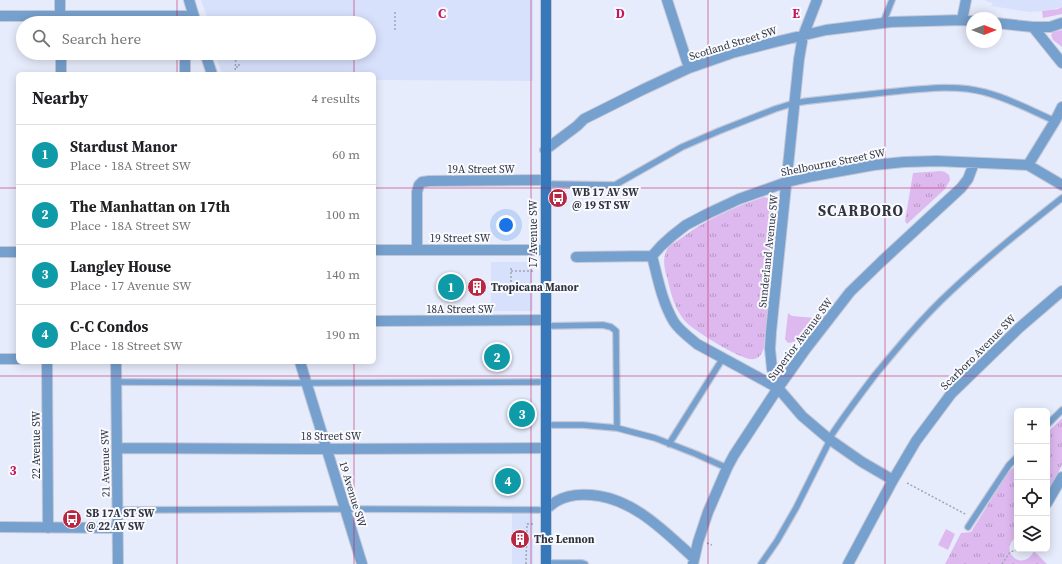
<!DOCTYPE html>
<meta charset="utf-8">
<style>
:root{--surface:#fff;--page:#f2f2f2;--text:#202124;--muted:#757577;--line:#e0e0e0;--accent:#0b8043}
body{margin:0;font-family:"Source Serif 4",serif;background:var(--page);color:var(--text)}
.controls{position:absolute;right:12px;bottom:12px;display:grid;overflow:hidden;border-radius:6px;box-shadow:0 2px 10px #0003}
.controls button{width:36px;height:36px;display:grid;place-items:center;padding:0;border:0;border-bottom:1px solid var(--line);background:var(--surface);color:var(--text);font:20px sans-serif}
.compass{position:absolute;left:966px;top:12px;width:36px;height:36px;border-radius:50%;background:var(--surface);box-shadow:0 2px 10px #0003;rotate:90deg}
.you{position:absolute;left:506px;top:225px;width:14px;height:14px;margin:-10px;border:3px solid #fff;border-radius:50%;background:#1a73e8;box-shadow:0 0 0 6px #1a73e833}
.badge{display:grid;place-items:center;width:26px;height:26px;border-radius:50%;background:var(--accent);color:#fff;font-size:13px;font-weight:700}
.pin{position:absolute;translate:-50% -50%;border:2px solid #fff;box-shadow:0 1px 4px #0006}
.list{margin:0;padding:0;list-style:none}
h2{display:flex;justify-content:space-between;align-items:center;height:52px;margin:0;padding:0 16px;font-size:17px}
h2 small{font-size:13px;font-weight:400;color:var(--muted)}
.list li{display:grid;grid-template-columns:26px 1fr auto;gap:12px;align-items:center;box-sizing:border-box;height:60px;padding:0 16px;border-top:1px solid var(--line)}
.list b{display:block;font-size:15px;white-space:nowrap}
.list p{margin:0;font-size:13px;white-space:nowrap;color:var(--muted)}
.list em{font-size:13px;font-style:normal;color:var(--muted)}
.icon{flex:none;width:22px;height:22px;fill:none;stroke:currentColor;stroke-width:2;stroke-linecap:round;stroke-linejoin:round}
.map{position:relative;flex:none;width:1062px;height:564px;overflow:hidden}
.search{position:absolute;background:var(--surface);box-shadow:0 2px 10px #0003;left:16px;top:16px;width:360px;height:44px;display:flex;align-items:center;gap:10px;box-sizing:border-box;padding:0 14px;border-radius:22px;color:var(--muted);font-size:15px}
.panel{position:absolute;background:var(--surface);box-shadow:0 2px 10px #0003;left:16px;top:72px;width:360px;height:292px;border-radius:6px}
.map>svg:first-child{display:block}
.built{fill:#d8e1fc}
.grass{fill:#deb9f0}
.park{fill:url(#park-tufts)}
.lines{fill:none;stroke-linecap:round;stroke-linejoin:round}
.lane-casing{stroke:#c3c7d6;stroke-width:8}
.street-casing{stroke:#c3c7d6;stroke-width:12}
.secondary-casing{stroke:#c3c7d6;stroke-width:12}
.path{stroke:#a1a5b3;stroke-width:1.5;stroke-dasharray:2 2;stroke-linecap:butt}
.lane{stroke:#76a0ce;stroke-width:5.5}
.street{stroke:#76a0ce;stroke-width:10}
.secondary{stroke:#3778bb;stroke-width:10}
.grid{fill:none;stroke:#c2185b;stroke-width:1;stroke-opacity:0.55}
.labels{text-anchor:middle;stroke-width:4;stroke-linejoin:round;paint-order:stroke}
.street-label{font-size:11px;fill:#31343e;stroke:#f8faff}
.poi-label{font-size:11px;font-weight:bold;fill:#31343e;stroke:#f8faff;text-anchor:start}
.district-label{font-size:15px;font-weight:bold;letter-spacing:1px;fill:#31343e;stroke:#f8faff}
.grid-label{font-size:13px;text-anchor:middle;font-weight:bold;fill:#c2185b;stroke:#f8faff;stroke-width:4;stroke-linejoin:round;paint-order:stroke}
</style>
<div class="map">
<svg width="1062" height="564" viewBox="0 0 1062 564">
<defs>
<pattern id="park-tufts" width="24" height="20" patternUnits="userSpaceOnUse"><rect width="24" height="20" fill="#deb9f0"/><path d="M3 7l-1-3M5 7V3M7 7l1-3M15 17l-1-3M17 17v-4M19 17l1-3" fill="none" stroke="#b597c4"/></pattern>
</defs>
<rect width="100%" height="100%" fill="#e7ecfc"/>
<!-- built -->
<path class="built" d="M201 0H533V81L374 80V74H222L215 53H369V23H209Z
M986 0H1062V7L1045 11 1029 12 991 6 993 3 986 1Z
M491 262H532L533 309 532 311H491Z
M512 510H533V564H512Z"/>
<!-- grass -->
<path class="grass" d="M1062 7V14L1043 18 1042 11 1058 9Z
M1062 30V47L1053 40 1051 35 1053 32Z
M788 313 792 316 816 318C809 327 802 341 789 343L787 342 785 339Z
M946 529 955 534 948 550 938 545Z"/>
<!-- park -->
<path class="park" d="M941 171 945 172 949 175 950 180 945 189 907 224 905 221 913 173Z
M764 197C772 199 776 201 778 210L764 348C762 353 760 358 754 359 743 362 697 332 688 324 685 321 682 318 680 314 673 304 670 289 667 277 664 268 662 257 668 248 671 244 676 242 680 239 705 220 734 207 764 197Z
M1062 418V465L1054 481 1047 492V433Z
M1017 464V537C1016 538 1013 540 1012 541 1005 550 1014 563 1024 560 1029 559 1032 555 1034 551L1047 564H945L961 533 971 532 1007 474Z"/>
<g class="lines">
<defs>
<path id="lane" d="M883 23 892 0
M545 184 615 185 682 147 719 131 775 109 794 103 808 101C835 98 863 95 890 92 921 89 954 84 984 92 1009 98 1032 111 1055 121
M545 326 603 325 611 327 616 331 617 428
M116 382 294 383 545 382
M545 425H583L617 428 655 438 696 454 727 468
M1047 425 1062 410
M829 439C843 417 859 396 875 375 899 346 923 317 950 292 986 258 1024 228 1062 198
M669 444 723 358
M118 510 345 509 545 510
M968 527 1009 465 1017 457
M546 563H582L585 564
M761 564 777 541 796 508 830 440"/>
<path id="street" d="M60 0V23
M189 0 196 23
M667 0 689 68
M0 16H194
M962 20 966 0
M996 23 1033 27H1050L1062 23
M1033 27 1062 63
M61 53V74
M185 53V74
M205 53 212 74
M545 150 577 126 584 119 642 90 689 68 732 53 775 42 826 30 891 22 962 20 972 21
M1028 165 1055 121 1062 107
M374 250H545
M417 250V192L419 185 422 182 429 181 545 180
M0 252H18
M652 256C658 279 662 302 674 322 680 331 689 337 697 344L778 388 802 416 829 439 862 462 893 480
M576 257 652 256 661 246 672 236 686 225 709 213 739 199 787 182 813 176 874 165 904 162 937 161 1028 165 1062 185
M374 321 545 320
M0 359H18
M47 362 48 528
M116 362 118 564
M300 362 362 564
M778 388 772 369 770 349 771 332 799 59 803 36 817 0
M117 448 313 449 545 448
M1047 503 1062 477
M545 510C549 507 553 503 557 501 567 495 580 494 591 495 633 498 664 531 694 558
M0 527 117 528
M693 564 698 542 708 512 727 468 734 455 778 388 805 350 850 292 882 261 961 188 968 179 974 163
M848 564 893 480 916 441 951 394 1019 328 1062 291"/>
<path id="secondary" d="M546 0V564"/>
</defs>
<!-- lane casing -->
<use href="#lane" class="lane-casing"/>
<!-- street casing -->
<use href="#street" class="street-casing"/>
<!-- secondary casing -->
<use href="#secondary" class="secondary-casing"/>
<!-- path -->
<path class="path" d="M395 12V30
M236 67H239V64
M235 74 236 53
M511 268V282
M511 271H534
M907 483 967 515
M707 543 712 545
M526 564 527 524H535
M1002 564 1010 552 1020 549"/>
<!-- lane -->
<use href="#lane" class="lane"/>
<!-- street -->
<use href="#street" class="street"/>
<!-- secondary -->
<use href="#secondary" class="secondary"/>
</g>
<!-- grid -->
<path class="grid" d="M177 0V23M354 0V23M531 0V564M708 0V564M885 0V564M177 53V74M354 53V74M0 188H18M374 188H1062M177 362V564M354 362V564M0 376H1062"/>
<!-- icons -->
<defs>
<symbol id="bus-disc" viewBox="-11 -11 22 22"><circle r="9.5" fill="#b92842" stroke="#f8faff"/><path d="M-5-6H5V4H4V6H2V4H-2V6H-4V4H-5ZM-3.5-4V0h7V-4ZM-3.5 1.2v1.5H-2V1.2ZM2 1.2v1.5H3.5V1.2Z" fill="#fff"/></symbol>
<symbol id="building-disc" viewBox="-11 -11 22 22"><circle r="9.5" fill="#b92842" stroke="#f8faff"/><path d="M-4-6H4V6H1V3H-1V6H-4ZM-2.5-4.3h1.7v1.8h-1.7ZM.8-4.3h1.7v1.8H.8ZM-2.5-1h1.7V.8h-1.7ZM.8-1h1.7V.8H.8Z" fill="#fff"/></symbol>
</defs>
<g fill-rule="evenodd">
<use href="#bus-disc" x="547" y="187" width="22" height="22"/>
<use href="#building-disc" x="466" y="276" width="22" height="22"/>
<use href="#bus-disc" x="61" y="508" width="22" height="22"/>
<use href="#building-disc" x="509" y="528" width="22" height="22"/>
</g>
<g class="labels">
<!-- street labels -->
<g class="street-label">
<text transform="translate(733 43) rotate(-17)" y="4">Scotland Street SW</text>
<text transform="translate(833 162) rotate(-11)" y="4">Shelbourne Street SW</text>
<text x="481" y="173">19A Street SW</text>
<text transform="translate(533 234) rotate(-90)" y="4">17 Avenue SW</text>
<text x="460" y="242">19 Street SW</text>
<text transform="translate(768 251) rotate(-84)" y="4">Sunderland Avenue SW</text>
<text x="460" y="313">18A Street SW</text>
<text transform="translate(800 339) rotate(-53)" y="4">Superior Avenue SW</text>
<text transform="translate(978 352) rotate(-45)" y="4">Scarboro Avenue SW</text>
<text x="331" y="440">18 Street SW</text>
<text transform="translate(36 445) rotate(-90)" y="4">22 Avenue SW</text>
<text transform="translate(105 463) rotate(-91)" y="4">21 Avenue SW</text>
<text transform="translate(353 494) rotate(73)" y="4">19 Avenue SW</text>
</g>
<!-- poi labels -->
<g class="poi-label">
<text x="572" y="196">WB 17 AV SW<tspan x="572" dy="13">@ 19 ST SW</tspan></text>
<text x="491" y="291">Tropicana Manor</text>
<text x="86" y="517">SB 17A ST SW<tspan x="86" dy="13">@ 22 AV SW</tspan></text>
<text x="534" y="543">The Lennon</text>
</g>
<!-- district labels -->
<g class="district-label">
<text x="861" y="216">SCARBORO</text>
</g>
</g>
<g class="grid-label">
<text x="442" y="18">C</text>
<text x="620" y="18">D</text>
<text x="796" y="18">E</text>
<text x="13" y="475">3</text>
</g>
</svg>
<div class="controls">
<button>+</button>
<button>−</button>
<button><svg class="icon" aria-label="locate" viewBox="0 0 24 24"><circle cx="12" cy="12" r="6"/><path d="M12 2v4M12 18v4M2 12h4M18 12h4"/></svg></button>
<button><svg class="icon" aria-label="layers" viewBox="0 0 24 24"><path d="M12 4l9 5-9 5-9-5zM3 14l9 5 9-5"/></svg></button>
</div>
<svg class="compass" viewBox="-18 -18 36 36"><path d="M0-13l5 13h-10z" fill="#e53935"/><path d="M0 13l5-13h-10z" fill="#757577"/></svg>
<div class="you"></div>
<div class="pin badge" style="left:451px;top:287px;background:#0f9aa8">1</div>
<div class="pin badge" style="left:497px;top:357px;background:#0f9aa8">2</div>
<div class="pin badge" style="left:522px;top:414px;background:#0f9aa8">3</div>
<div class="pin badge" style="left:508px;top:481px;background:#0f9aa8">4</div>
<div class="search"><svg class="icon" aria-label="search" viewBox="0 0 24 24"><circle cx="10" cy="10" r="6"/><path d="M15 15l6 6"/></svg>Search here</div>
<section class="panel">
<h2>Nearby<small>4 results</small></h2>
<ul class="list">
<li><span class="badge" style="background:#0f9aa8">1</span><div><b>Stardust Manor</b><p>Place · 18A Street SW</p></div><em>60 m</em></li>
<li><span class="badge" style="background:#0f9aa8">2</span><div><b>The Manhattan on 17th</b><p>Place · 18A Street SW</p></div><em>100 m</em></li>
<li><span class="badge" style="background:#0f9aa8">3</span><div><b>Langley House</b><p>Place · 17 Avenue SW</p></div><em>140 m</em></li>
<li><span class="badge" style="background:#0f9aa8">4</span><div><b>C-C Condos</b><p>Place · 18 Street SW</p></div><em>190 m</em></li>
</ul>
</section>
</div>
